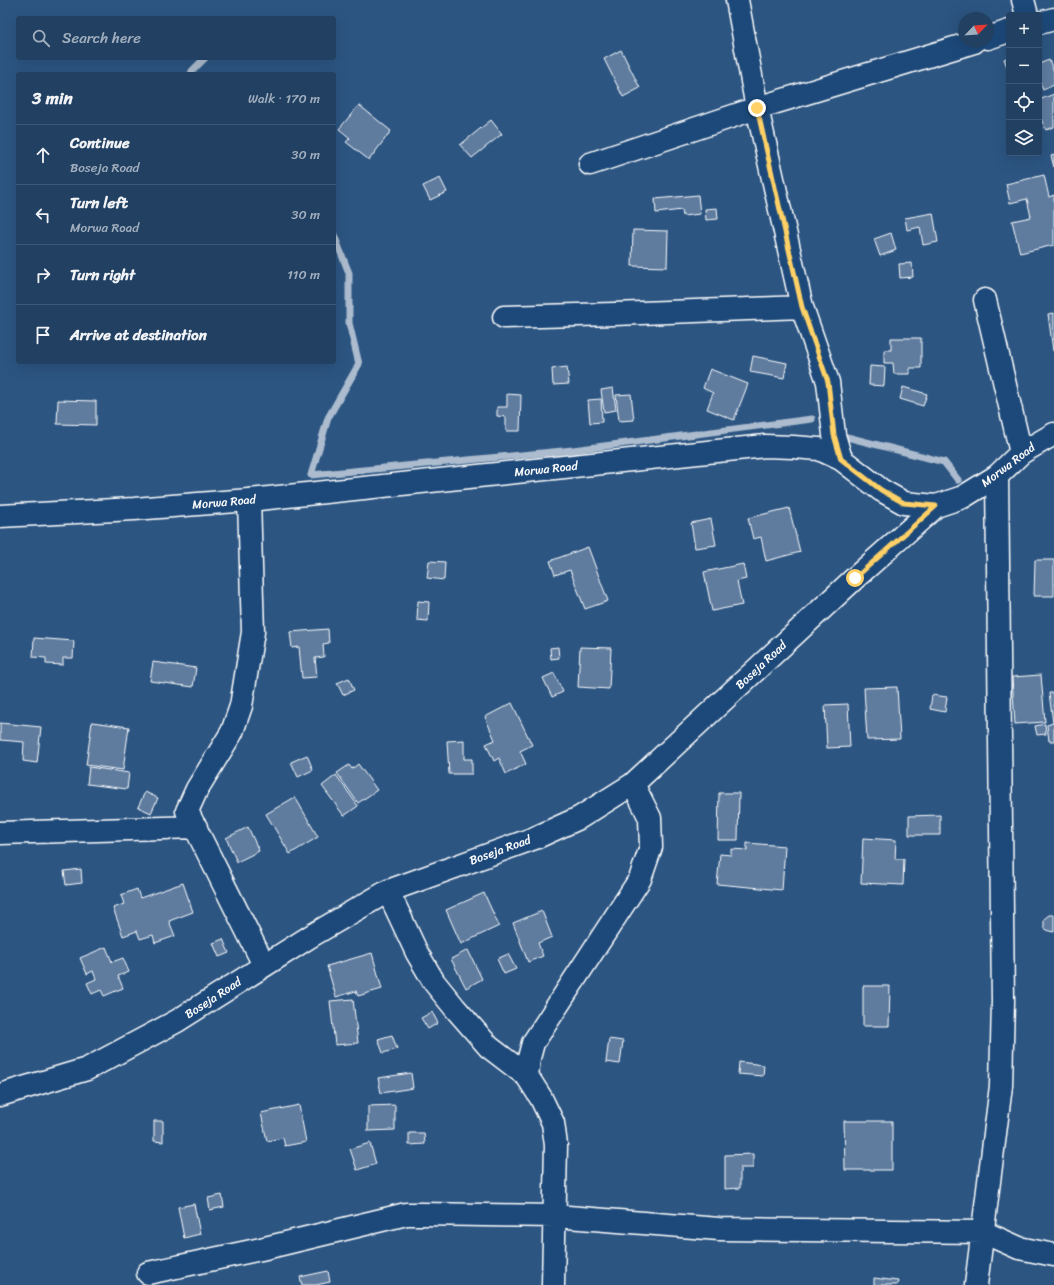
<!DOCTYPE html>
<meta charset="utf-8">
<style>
:root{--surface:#214062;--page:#294768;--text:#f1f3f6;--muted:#a2afbe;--line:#3e5977}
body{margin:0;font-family:Sriracha,sans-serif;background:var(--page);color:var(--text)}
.controls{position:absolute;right:12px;top:12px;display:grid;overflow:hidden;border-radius:4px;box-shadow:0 4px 16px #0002}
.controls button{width:36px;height:36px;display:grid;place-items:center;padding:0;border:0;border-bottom:1px solid var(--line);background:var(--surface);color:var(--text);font:20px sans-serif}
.compass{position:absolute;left:958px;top:12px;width:36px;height:36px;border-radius:50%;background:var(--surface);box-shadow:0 4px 16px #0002;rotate:65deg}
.stop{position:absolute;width:12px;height:12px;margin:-9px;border:3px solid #ffd166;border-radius:50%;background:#fff}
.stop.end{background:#ffd166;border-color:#fff;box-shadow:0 1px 4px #0008}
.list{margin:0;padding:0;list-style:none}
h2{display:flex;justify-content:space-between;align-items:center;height:52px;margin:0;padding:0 16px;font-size:17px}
h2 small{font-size:13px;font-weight:400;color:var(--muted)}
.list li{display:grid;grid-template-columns:26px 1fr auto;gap:12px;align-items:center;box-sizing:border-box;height:60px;padding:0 16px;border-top:1px solid var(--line)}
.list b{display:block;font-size:15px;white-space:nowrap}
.list p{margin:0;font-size:13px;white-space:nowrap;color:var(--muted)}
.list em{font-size:13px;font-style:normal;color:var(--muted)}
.icon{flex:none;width:22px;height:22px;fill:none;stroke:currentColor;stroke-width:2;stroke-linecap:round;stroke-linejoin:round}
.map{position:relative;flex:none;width:1054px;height:1285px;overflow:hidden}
.search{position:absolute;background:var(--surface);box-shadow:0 4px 16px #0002;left:16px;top:16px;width:320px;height:44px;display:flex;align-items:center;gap:10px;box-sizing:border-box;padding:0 14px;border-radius:4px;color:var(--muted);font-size:15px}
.panel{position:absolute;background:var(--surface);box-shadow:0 4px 16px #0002;left:16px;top:72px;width:320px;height:292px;border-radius:4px}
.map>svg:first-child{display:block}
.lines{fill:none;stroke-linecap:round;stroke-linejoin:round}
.stream{stroke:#acbcce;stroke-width:7}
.building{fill:#5e7c9f;stroke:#fff}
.minor-casing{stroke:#fff;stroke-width:25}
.major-casing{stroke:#fff;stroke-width:25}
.minor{stroke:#1f4a7a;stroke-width:22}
.major{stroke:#1f4a7a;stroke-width:22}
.route{stroke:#ffd166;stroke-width:5}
.labels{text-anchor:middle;stroke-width:3;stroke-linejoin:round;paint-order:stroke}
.street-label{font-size:12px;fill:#fff;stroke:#1f4a7a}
</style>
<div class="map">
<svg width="1054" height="1285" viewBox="0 0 1054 1285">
<rect width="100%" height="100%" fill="#2c5582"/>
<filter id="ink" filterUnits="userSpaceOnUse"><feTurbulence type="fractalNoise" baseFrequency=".025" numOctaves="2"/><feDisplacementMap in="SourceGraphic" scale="8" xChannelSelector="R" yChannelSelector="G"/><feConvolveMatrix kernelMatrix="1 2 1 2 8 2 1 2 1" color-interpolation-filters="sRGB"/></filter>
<g filter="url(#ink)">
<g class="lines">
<!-- stream -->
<path class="stream" d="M191 74 192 71 205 58
M334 235 349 273V323L359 364 328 418 311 475 573 450 812 419
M847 437 944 462 958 480"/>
</g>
<!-- building -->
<path class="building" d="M621 50 640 88 623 97 604 59Z
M1009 57V72L1004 59Z
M1049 60 1054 72V85L1043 90 1039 80V64Z
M1054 94V127L1046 130 1039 115V100Z
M359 105 391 131 369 160 346 142 350 138 339 129Z
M491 120 502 134 472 158 460 145Z
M1054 155V167L1051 156Z
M1044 175 1049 197 1054 195V245L1020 253 1012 221 1031 217 1027 199 1010 203 1006 184Z
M440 178 447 192 430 200 423 186Z
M698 195 700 214 683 216 682 210 656 213 655 199Z
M717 208 718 219 706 220 705 209Z
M933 213 938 242 923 245 920 227 907 230 905 218Z
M633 230 668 231 667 267 632 266Z
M891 233 896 250 880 256 874 239Z
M912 263 913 277 900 278 899 264Z
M1054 313V351H1053L1048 314Z
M891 338H921V368H910V374H894L893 363H884V350H891Z
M753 356 787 363 784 378 750 372Z
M870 366 885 367 884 386 869 385Z
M567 367 569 384 553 385 552 369Z
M710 369 748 384 734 420 707 409 713 393 703 388Z
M903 387 927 394 923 406 900 399Z
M613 388 616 410 604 412 601 390Z
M507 394 521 395 520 431H506V417L497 416V407H507Z
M631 394 634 420 619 421 616 395Z
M601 399 602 422 590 423 588 400Z
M58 400 96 401V425L57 424Z
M789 508 800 552 766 561 761 537 753 539 748 518Z
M711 519 716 545 695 548 691 523Z
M588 547 608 601 585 609 570 570 555 575 550 561Z
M1035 560H1054V596H1034Z
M429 561 445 562 444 580 427 578Z
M743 564 746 579 737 581 742 605 712 611 704 572Z
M418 601 429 602 428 621 417 620Z
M328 629 329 643 323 644 324 657 315 658 317 677 302 678 299 647 292 648 290 632Z
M34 638 74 641 73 658H63V665L46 664V658L33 657Z
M558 647 559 658 551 659 550 648Z
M580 647 611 648 609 689 578 687Z
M153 662 196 668 193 687 150 681Z
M554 673 563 692 552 697 543 678Z
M1041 675 1045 722 1015 724 1012 677Z
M349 678 354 690 343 695 337 683Z
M897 687 900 739 867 740 864 688Z
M1049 693H1054V741H1049L1047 725 1053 723Z
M932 695 947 697 945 712 930 709Z
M512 703 532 745 520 751 526 764 506 774 499 758 494 761 486 744 495 740 485 717Z
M848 704 850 747 827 748 825 705Z
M92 722 129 727 123 770 86 765Z
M0 723 41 727 37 763 23 761 24 742 0 740Z
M1045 724 1046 734 1037 735 1035 726Z
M464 740V759H472V774H449L447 741Z
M307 755 313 770 298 777 291 762Z
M358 764 377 790 358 803 337 773 349 765 352 769Z
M89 767 129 773 127 789 87 784Z
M336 775 358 806 344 816 322 786Z
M145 792 158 798 151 813 138 807Z
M719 793H739L738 840H718Z
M295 797 318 837 290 854 266 814Z
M940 815V835H909V816Z
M248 827 259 851 237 862 226 838Z
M863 838 896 840 895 859H904L903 885 861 883Z
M747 843 785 846 782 890 717 884 720 854 731 855V849L747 850Z
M81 869 82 883 66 885 64 871Z
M183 883 193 912 169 921 175 936 155 943 153 935 140 939 137 931 123 936 113 908 124 904 121 895 137 889 140 898Z
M484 893 499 926 461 944 446 910Z
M542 911 552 937 538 943 543 956 528 962 513 923Z
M1049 915H1054V932L1049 931 1044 928V919Z
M223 939 229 953 219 957 213 943Z
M106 947 112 962 123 958 129 972 118 976 123 988 104 996 101 990 92 994 87 983 96 979 93 971 87 974 80 958Z
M468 950 482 979 466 988 451 959Z
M372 953 382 989 358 996 356 991 336 997 327 966Z
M508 954 516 969 504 974 497 959Z
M863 986H890L889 1026H863Z
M353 999 358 1043 335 1045 330 1001Z
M432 1012 438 1023 428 1029 421 1018Z
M392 1035 397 1049 383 1053 378 1039Z
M609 1039 623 1041 620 1064 606 1062Z
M739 1062 764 1065 763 1076 738 1074Z
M411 1073 413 1088 381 1093 378 1078Z
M299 1105 306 1142 285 1146 283 1138 267 1141 261 1113Z
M395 1105V1130L368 1131V1106Z
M154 1121H163V1142L154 1141Z
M844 1121H892V1170H845Z
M409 1133H424L425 1144 409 1145Z
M370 1143 376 1164 357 1170 350 1149Z
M753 1154V1168H740V1188L725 1189V1155Z
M222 1195 224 1207 210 1210 208 1198Z
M194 1204 200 1234 184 1238 178 1207Z
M328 1271 330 1282 316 1285H302L300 1277Z
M874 1278 898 1281 897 1285H874Z"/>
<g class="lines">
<defs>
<path id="minor" d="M737 0 757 108 802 307 828 382 834 435 841 459
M1023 0 1027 15
M1039 23 1054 19
M988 38 1009 31
M590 164 757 108 974 42
M985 300 1021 453
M504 317 614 314 802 307
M249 500 253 632 241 706 232 732 197 789 187 811 264 965
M0 833 196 827
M388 891 417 953 434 982 455 1008 489 1047 527 1076
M0 1095 87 1069 177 1021 311 936 388 891 535 838 579 818 633 784 855 578 936 506
M148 1273 261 1249 390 1218 406 1214H421L555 1216 719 1229 983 1232 1019 1248 1054 1255
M553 1285 556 1145 553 1123 541 1098 527 1076 529 1058 533 1043 640 879 651 847 650 818 633 784
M976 1285 1001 1086 1003 1001 997 476"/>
<path id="major" d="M0 516 134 509 249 500 765 446 793 447 819 449 841 459 881 490 904 503 936 506 963 497 997 476 1021 453 1054 434"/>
</defs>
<!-- minor casing -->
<use href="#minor" class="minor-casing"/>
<!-- major casing -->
<use href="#major" class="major-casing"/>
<!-- minor -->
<use href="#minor" class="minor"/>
<!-- major -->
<use href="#major" class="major"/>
</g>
</g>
<g class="lines" filter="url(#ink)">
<!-- route -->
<path class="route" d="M757 108 802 307 828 382 834 435 841 459 881 490 904 503 936 506 855 578"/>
</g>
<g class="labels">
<!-- street labels -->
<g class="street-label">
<text transform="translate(1008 465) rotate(-37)" y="4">Morwa Road</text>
<text transform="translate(546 469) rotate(-6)" y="4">Morwa Road</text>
<text transform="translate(224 502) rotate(-5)" y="4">Morwa Road</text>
<text transform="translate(761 665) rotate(-43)" y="4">Boseja Road</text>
<text transform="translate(500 850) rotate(-20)" y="4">Boseja Road</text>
<text transform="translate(213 998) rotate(-33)" y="4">Boseja Road</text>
</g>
</g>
</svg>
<div class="controls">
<button>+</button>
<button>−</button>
<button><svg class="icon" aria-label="locate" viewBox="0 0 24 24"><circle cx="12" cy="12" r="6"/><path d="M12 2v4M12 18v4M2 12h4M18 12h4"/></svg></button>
<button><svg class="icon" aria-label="layers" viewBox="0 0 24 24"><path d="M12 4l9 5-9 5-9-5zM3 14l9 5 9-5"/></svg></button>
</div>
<svg class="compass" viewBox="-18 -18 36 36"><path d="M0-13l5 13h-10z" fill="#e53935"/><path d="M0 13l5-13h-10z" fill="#a2afbe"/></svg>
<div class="stop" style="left:855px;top:578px"></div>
<div class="stop end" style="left:757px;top:108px"></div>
<div class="search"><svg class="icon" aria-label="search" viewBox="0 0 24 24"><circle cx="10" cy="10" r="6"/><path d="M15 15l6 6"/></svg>Search here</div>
<section class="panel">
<h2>3 min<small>Walk · 170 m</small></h2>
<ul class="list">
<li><svg class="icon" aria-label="ahead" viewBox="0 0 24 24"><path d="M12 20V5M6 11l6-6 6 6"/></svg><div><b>Continue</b><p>Boseja Road</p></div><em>30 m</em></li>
<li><svg class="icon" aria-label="left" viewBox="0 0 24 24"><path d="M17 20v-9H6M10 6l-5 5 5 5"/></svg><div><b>Turn left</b><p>Morwa Road</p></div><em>30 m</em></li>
<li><svg class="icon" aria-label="right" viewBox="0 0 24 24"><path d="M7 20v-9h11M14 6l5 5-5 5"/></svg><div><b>Turn right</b></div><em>110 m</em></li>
<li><svg class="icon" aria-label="arrive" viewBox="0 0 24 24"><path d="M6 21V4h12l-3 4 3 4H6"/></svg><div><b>Arrive at destination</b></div></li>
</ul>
</section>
</div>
